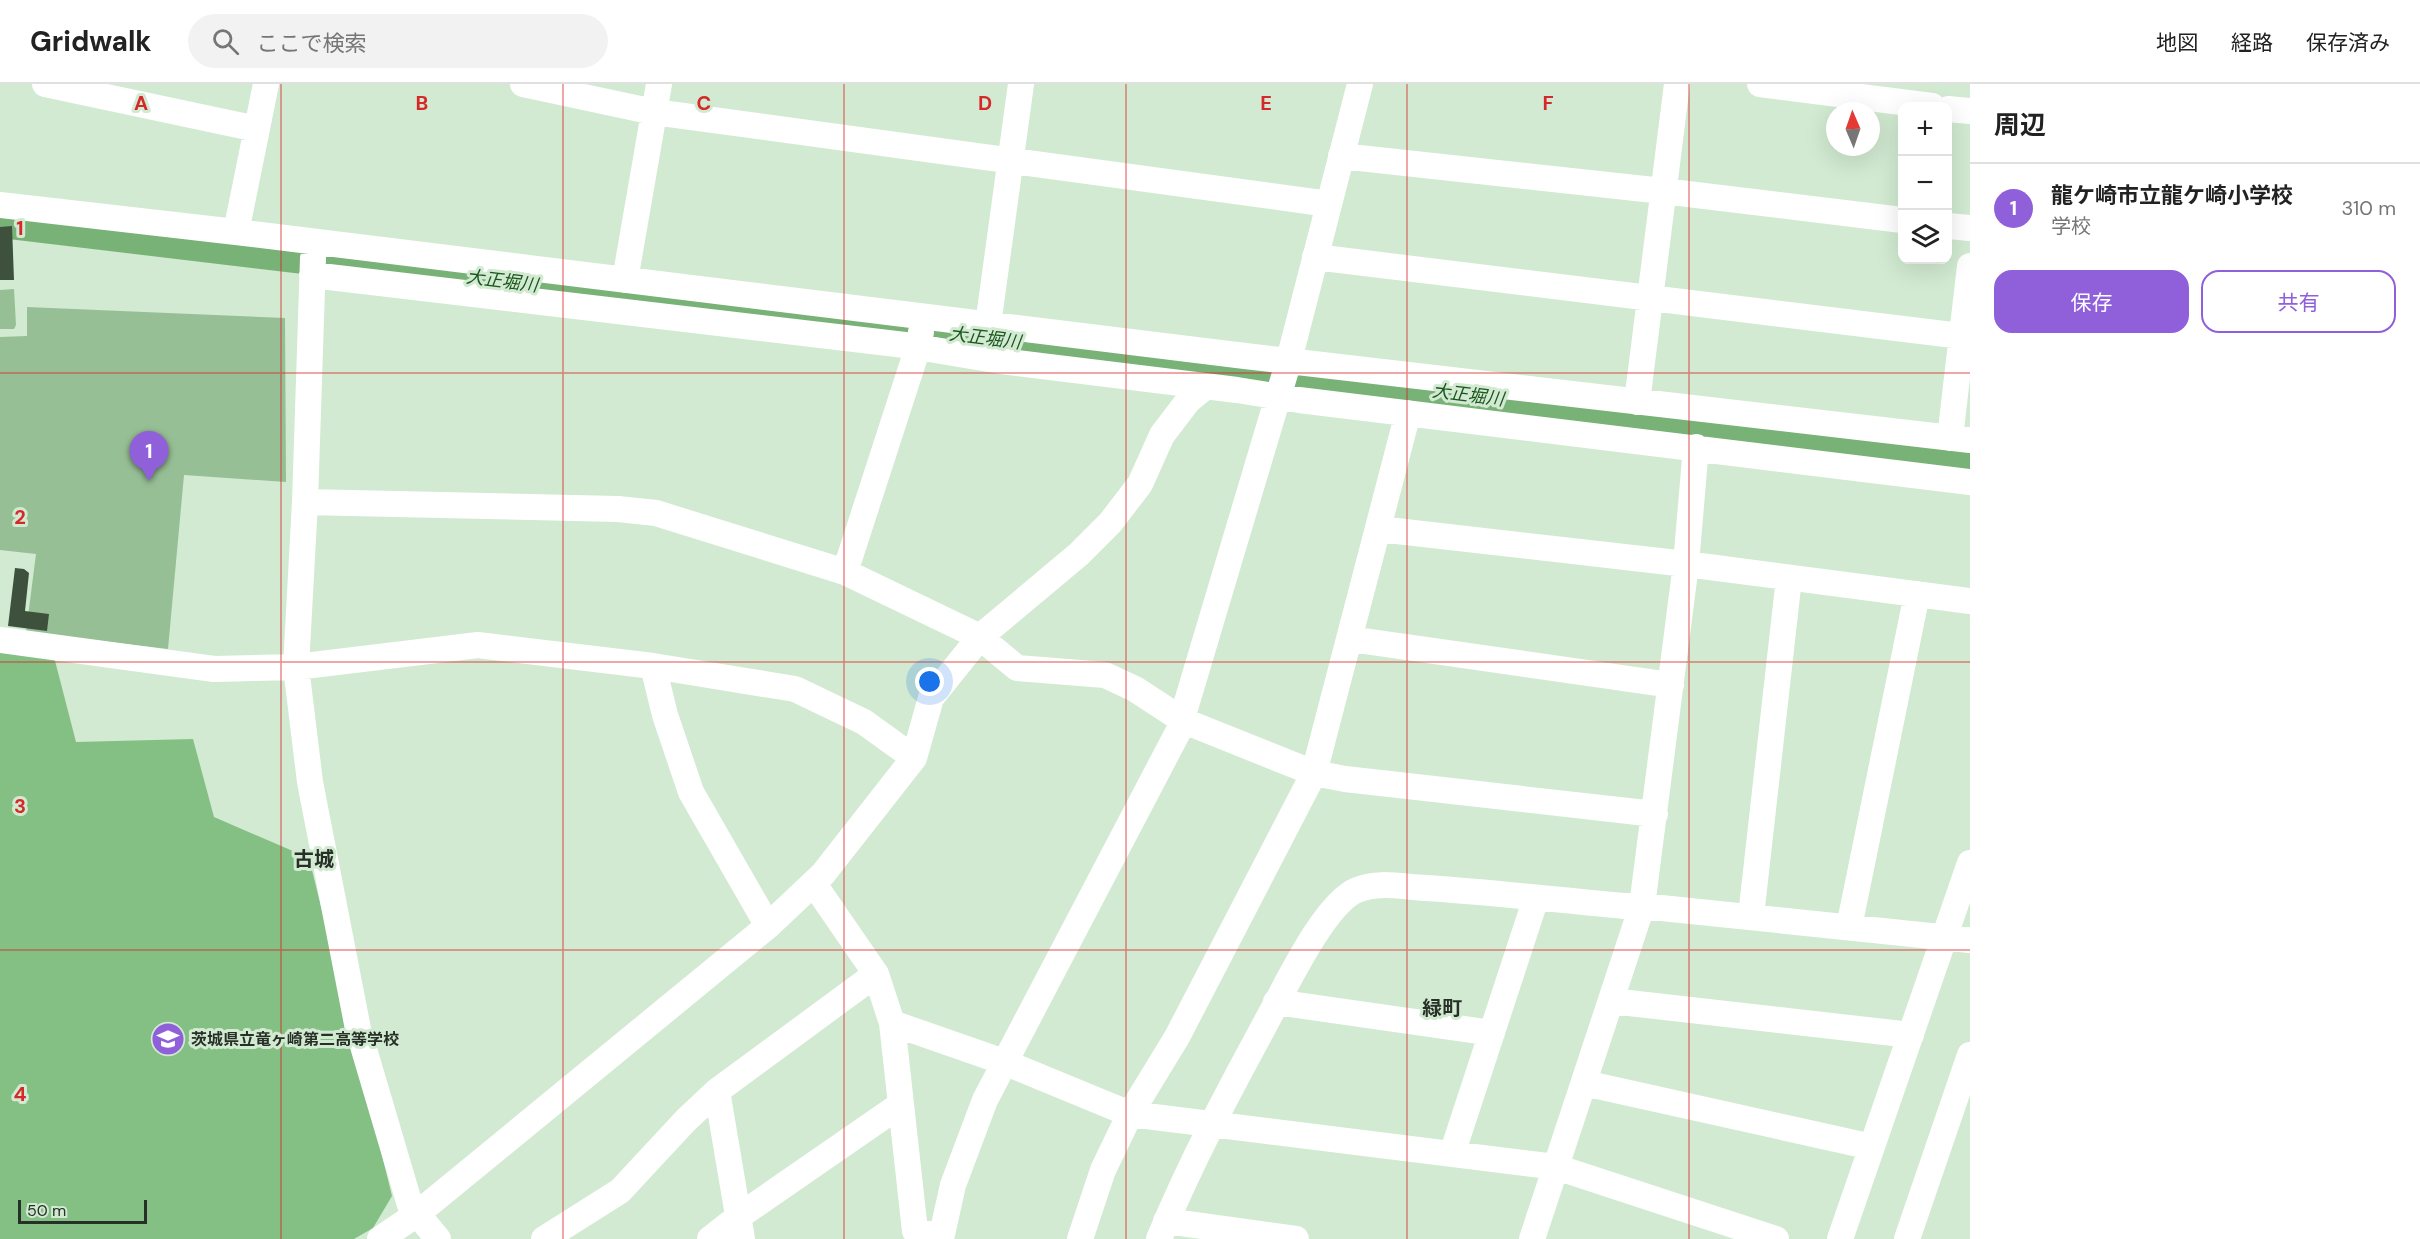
<!DOCTYPE html>
<html lang="ja">
<meta charset="utf-8">
<style>
:root{--surface:#fff;--page:#f2f2f2;--text:#222;--muted:#767676;--line:#e0e0e0;--accent:#9060da}
body{margin:0;font-family:"DM Sans","Noto Sans JP",sans-serif;background:var(--page);color:var(--text)}
.controls{position:absolute;right:18px;top:18px;display:grid;overflow:hidden;border-radius:12px;box-shadow:0 6px 24px #0002}
.controls button{width:54px;height:54px;display:grid;place-items:center;padding:0;border:0;border-bottom:2px solid var(--line);background:var(--surface);color:var(--text);font:30px sans-serif}
.compass{position:absolute;left:1826px;top:18px;width:54px;height:54px;border-radius:50%;background:var(--surface);box-shadow:0 6px 24px #0002;rotate:358deg}
.scale{position:absolute;left:18px;bottom:15px;width:129px;box-sizing:border-box;padding-left:6px;border:3px solid #273027;border-top:0;font-size:16px;line-height:21px;white-space:nowrap;color:#273027;-webkit-text-stroke:4px #d2ead1;paint-order:stroke}
.you{position:absolute;left:930px;top:598px;width:21px;height:21px;margin:-15px;border:4px solid #fff;border-radius:50%;background:#1a73e8;box-shadow:0 0 0 9px #1a73e833}
.badge{display:grid;place-items:center;width:39px;height:39px;border-radius:50%;background:var(--accent);color:#fff;font-size:20px;font-weight:700}
.pin{position:absolute;translate:-50% -50px;filter:drop-shadow(0 2px 3px #0008)}
.pin::after{content:'';position:absolute;top:32px;width:21px;height:18px;background:inherit;clip-path:polygon(0 0,100% 0,50% 100%)}
.list{margin:0;padding:0;list-style:none}
h2{display:flex;justify-content:space-between;align-items:center;height:78px;margin:0;padding:0 24px;font-size:26px}
h2 small{font-size:20px;font-weight:400;color:var(--muted)}
.list li{display:grid;grid-template-columns:39px 1fr auto;gap:18px;align-items:center;box-sizing:border-box;height:90px;padding:0 24px;border-top:2px solid var(--line)}
.list b{display:block;font-size:22px;white-space:nowrap}
.list p{margin:0;font-size:20px;white-space:nowrap;color:var(--muted)}
.list em{font-size:20px;font-style:normal;color:var(--muted)}
.actions{display:flex;gap:12px;padding:18px 24px}
.actions a{flex:1;padding:14px 0;border:2px solid var(--accent);border-radius:18px;text-align:center;font-size:21px;color:var(--accent)}
.actions .main{background:var(--accent);color:#fff}
.icon{flex:none;width:33px;height:33px;fill:none;stroke:currentColor;stroke-width:2;stroke-linecap:round;stroke-linejoin:round}
.map{position:relative;flex:none;width:1970px;height:1155px;overflow:hidden}
header{display:flex;align-items:center;gap:36px;box-sizing:border-box;height:84px;padding:0 30px;background:var(--surface);border-bottom:2px solid var(--line)}
header strong{font-size:28px}
nav{display:flex;gap:33px;margin-inline-start:auto;font-size:21px}
.search{width:420px;height:54px;background:var(--page);display:flex;align-items:center;gap:15px;box-sizing:border-box;padding:0 21px;border-radius:33px;color:var(--muted);font-size:22px}
main{display:flex}
aside{flex:1;background:var(--surface)}
.map>svg:first-child{display:block}
.green{fill:#97bf95}
.forest{fill:#84bf84}
.lines{fill:none;stroke-linecap:round;stroke-linejoin:round}
.river{stroke:#78b277;stroke-width:32}
.building{fill:#3d513c}
.minor{stroke:#fff;stroke-width:26}
.grid{fill:none;stroke:#d62828;stroke-width:1.5;stroke-opacity:0.55}
.labels{text-anchor:middle;stroke-width:6;stroke-linejoin:round;paint-order:stroke}
.poi-label{font-size:16px;font-weight:bold;fill:#273027;stroke:#d2ead1;text-anchor:start}
.water-label{font-size:18px;font-style:italic;fill:#1a561e;stroke:#d2ead1}
.quarter-label{font-size:20px;font-weight:bold;fill:#273027;stroke:#d2ead1}
.grid-label{font-size:20px;text-anchor:middle;font-weight:bold;fill:#d62828;stroke:#d2ead1;stroke-width:6;stroke-linejoin:round;paint-order:stroke}
</style>
<header>
<strong>Gridwalk</strong>
<div class="search"><svg class="icon" aria-label="search" viewBox="0 0 24 24"><circle cx="10" cy="10" r="6"/><path d="M15 15l6 6"/></svg>ここで検索</div>
<nav><a>地図</a><a>経路</a><a>保存済み</a></nav>
</header>
<main>
<div class="map">
<svg width="1970" height="1155" viewBox="0 0 1970 1155">
<rect width="100%" height="100%" fill="#d2ead1"/>
<!-- green -->
<path class="green" d="M14 205 16 241 14 245H0V206Z
M27 223 285 234 286 398 184 391 168 565 26 548 36 470 0 466V253L27 252Z"/>
<!-- forest -->
<path class="forest" d="M0 560 53 569 76 658 193 655 214 733 309 774 392 1112 373 1144 354 1155H0Z"/>
<g class="lines">
<!-- river -->
<path class="river" d="M0 138 1970 371"/>
</g>
<!-- building -->
<path class="building" d="M12 142 14 196H0V143Z
M15 484 24 485 29 489 25 527 49 530 47 547 8 542Z"/>
<g class="lines">
<!-- minor -->
<path class="minor" d="M45 0 257 45
M523 0 654 28 1329 120
M1760 0 1932 22
M1948 25 1970 27
M1341 72 1663 107 1902 136
M0 121 236 148 1245 272 1970 356
M1948 142 1970 144
M236 148 266 0
M1315 173 1970 253
M313 174 305 418 296 583 310 698 358 945 410 1121 438 1155
M312 191 905 261 1001 277 1237 306 1299 316 1970 398
M625 196 659 0
M988 241 1021 0
M1637 318 1677 0
M1950 354 1970 182
M305 418 618 425 656 429 845 488 980 553 1017 584 1105 591 1135 605 1184 637 1314 689 1345 695 1655 730
M1379 445 1686 480 1970 517
M845 488 918 263 921 248
M1350 555 1671 601
M0 556 214 585 296 583 478 561 653 582 795 605 864 638 914 674
M653 582 665 631 691 708 768 842
M814 800 876 890 892 939 915 1147 941 1153
M1751 832 1789 494
M1849 843 1917 510
M1611 917 1911 951
M1276 918 1492 949
M892 939 1004 978 1130 1030 1556 1083 1776 1155
M1584 999 1872 1063
M717 1007 742 1155
M1452 1070 1536 814
M1166 1137 1296 1155
M380 1155 417 1130 768 842 823 790 914 674 931 614 980 553 1079 470 1110 439 1140 400 1162 351 1188 317 1205 303
M544 1155 620 1107 686 1036 717 1007 876 890
M710 1155 738 1133 900 1021
M941 1155 953 1101 985 1016 1178 648 1289 276 1360 0
M1080 1155 1103 1086 1130 1030 1177 953 1314 689 1408 329
M1159 1155C1191 1077 1230 1005 1270 931 1287 900 1325 819 1357 806 1378 797 1403 803 1425 804 1491 808 1558 816 1624 822H1642L1970 856
M1532 1155 1642 822 1686 480 1696 363
M1840 1155 1970 779
M1907 1155 1970 971"/>
</g>
<!-- grid -->
<path class="grid" d="M281 0V1155M563 0V1155M844 0V1155M1126 0V1155M1407 0V1155M1689 0V1155M0 289H1970M0 578H1970M0 866H1970"/>
<!-- icons -->
<defs>
<symbol id="school-disc" viewBox="-11 -11 22 22"><circle r="9.5" fill="#9060da" stroke="#d2ead1"/><path d="M0-5L7-2L0 1L-7-2ZM-4 1L0 2.5L4 1V4Q0 6-4 4Z" fill="#fff"/></symbol>
</defs>
<g fill-rule="evenodd">
<use href="#school-disc" x="149" y="936" width="38" height="38"/>
</g>
<g class="labels">
<!-- poi labels -->
<g class="poi-label">
<text x="191" y="961">茨城県立竜ヶ崎第二高等学校</text>
</g>
<!-- water labels -->
<g class="water-label">
<text transform="translate(502 197) rotate(7)" y="6">大正堀川</text>
<text transform="translate(985 254) rotate(7)" y="6">大正堀川</text>
<text transform="translate(1468 311) rotate(7)" y="6">大正堀川</text>
</g>
<!-- quarter labels -->
<g class="quarter-label">
<text x="314" y="782">古城</text>
<text x="1442" y="931">緑町</text>
</g>
</g>
<g class="grid-label">
<text x="141" y="26">A</text>
<text x="422" y="26">B</text>
<text x="704" y="26">C</text>
<text x="985" y="26">D</text>
<text x="1266" y="26">E</text>
<text x="1548" y="26">F</text>
<text x="20" y="151">1</text>
<text x="20" y="440">2</text>
<text x="20" y="729">3</text>
<text x="20" y="1017">4</text>
</g>
</svg>
<div class="controls">
<button>+</button>
<button>−</button>
<button><svg class="icon" aria-label="layers" viewBox="0 0 24 24"><path d="M12 4l9 5-9 5-9-5zM3 14l9 5 9-5"/></svg></button>
</div>
<svg class="compass" viewBox="-18 -18 36 36"><path d="M0-13l5 13h-10z" fill="#e53935"/><path d="M0 13l5-13h-10z" fill="#767676"/></svg>
<div class="scale">50 m</div>
<div class="you"></div>
<div class="pin badge" style="left:149px;top:397px">1</div>
</div>
<aside>
<h2>周辺<small></small></h2>
<ul class="list">
<li><span class="badge">1</span><div><b>龍ケ崎市立龍ケ崎小学校</b><p>学校</p></div><em>310 m</em></li>
</ul>
<div class="actions"><a class="main">保存</a><a>共有</a></div>
</aside>
</main>
